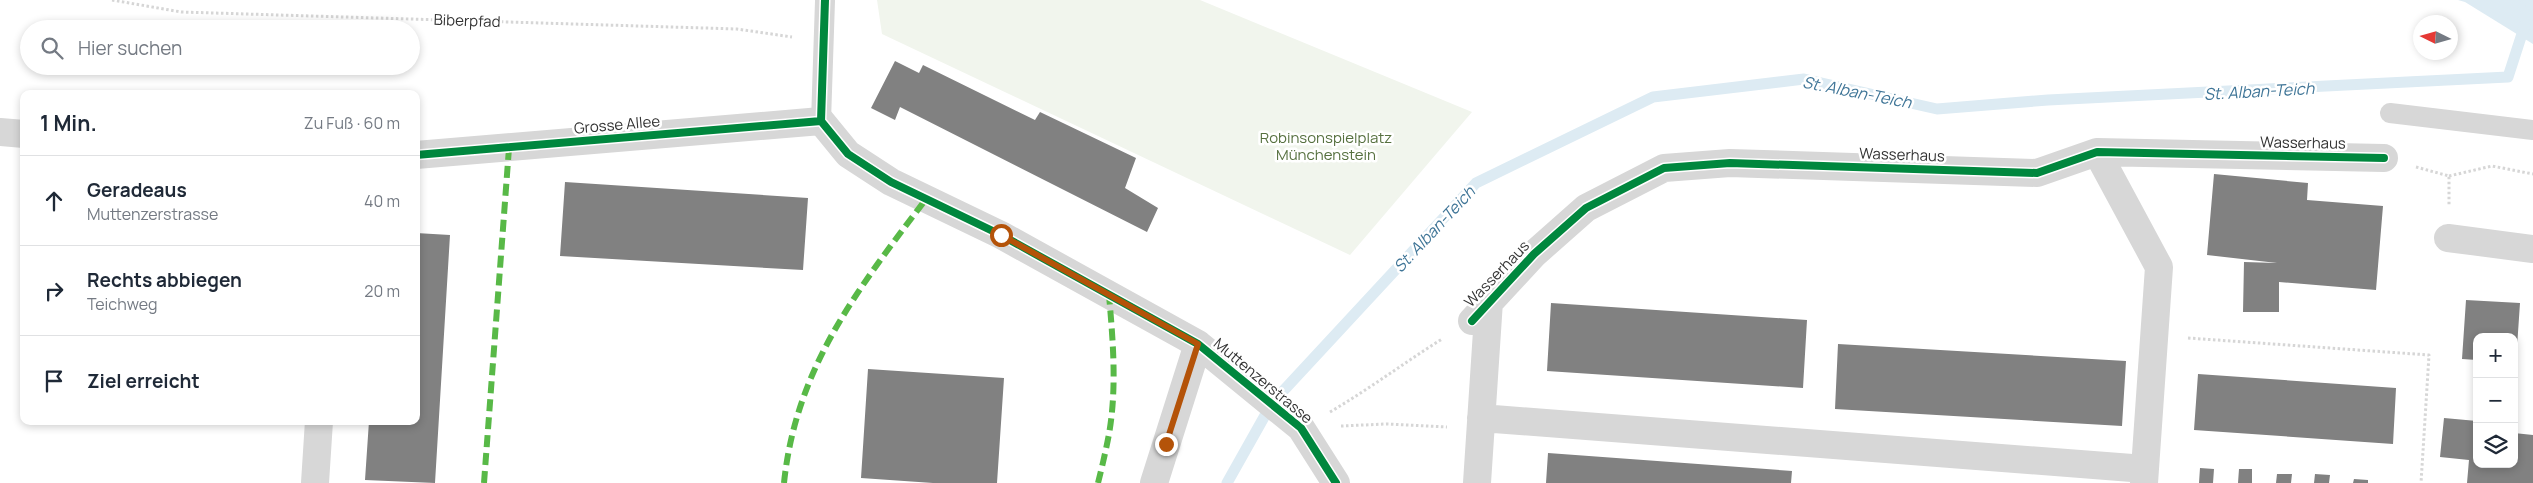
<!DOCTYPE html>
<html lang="de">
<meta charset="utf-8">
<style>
:root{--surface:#fff;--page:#f2f2f3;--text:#1f2937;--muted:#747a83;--line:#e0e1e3}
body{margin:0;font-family:Manrope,sans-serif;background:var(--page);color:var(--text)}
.controls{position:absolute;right:15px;bottom:15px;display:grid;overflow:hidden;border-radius:10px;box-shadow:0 2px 8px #0003}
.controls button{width:45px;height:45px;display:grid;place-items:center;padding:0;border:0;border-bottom:1px solid var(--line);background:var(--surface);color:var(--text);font:25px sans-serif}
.compass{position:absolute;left:2413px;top:15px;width:45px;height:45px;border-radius:50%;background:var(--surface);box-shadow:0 2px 8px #0003;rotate:275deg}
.stop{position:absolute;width:15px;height:15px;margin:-11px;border:4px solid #b45309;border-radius:50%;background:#fff}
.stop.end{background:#b45309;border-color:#fff;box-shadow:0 1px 5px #0008}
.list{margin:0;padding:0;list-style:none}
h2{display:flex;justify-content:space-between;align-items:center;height:65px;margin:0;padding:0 20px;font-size:21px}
h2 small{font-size:16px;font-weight:400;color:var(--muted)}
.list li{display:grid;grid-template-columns:32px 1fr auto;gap:15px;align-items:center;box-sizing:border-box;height:90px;padding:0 20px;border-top:1px solid var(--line)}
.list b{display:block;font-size:19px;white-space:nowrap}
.list p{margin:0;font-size:16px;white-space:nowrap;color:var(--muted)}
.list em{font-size:16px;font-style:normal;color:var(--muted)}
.icon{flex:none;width:28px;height:28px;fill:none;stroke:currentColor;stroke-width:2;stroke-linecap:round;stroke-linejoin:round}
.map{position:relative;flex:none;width:2533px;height:483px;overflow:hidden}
.search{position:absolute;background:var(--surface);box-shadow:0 2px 8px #0003;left:20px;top:20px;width:400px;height:55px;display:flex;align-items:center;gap:12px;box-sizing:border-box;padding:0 18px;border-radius:28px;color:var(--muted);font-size:19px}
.panel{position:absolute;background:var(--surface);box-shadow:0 2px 8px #0003;left:20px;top:90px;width:400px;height:335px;border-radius:10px}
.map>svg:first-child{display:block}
.green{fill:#f1f5ed}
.water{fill:#ddebf3}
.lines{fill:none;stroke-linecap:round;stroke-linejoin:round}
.stream{stroke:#ddebf3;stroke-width:11}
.building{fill:#818181}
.path{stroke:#d6d6d6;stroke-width:3;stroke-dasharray:2.5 2.5;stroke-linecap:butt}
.lane{stroke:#d7d7d7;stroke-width:20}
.street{stroke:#d7d7d7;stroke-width:28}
.quiet{stroke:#58b947;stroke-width:6;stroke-dasharray:12 6;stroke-linecap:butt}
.cycleway-casing{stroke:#fff;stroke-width:11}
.cycleway{stroke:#00873e;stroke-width:8}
.route{stroke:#b45309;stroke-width:6}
.labels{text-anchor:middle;stroke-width:5;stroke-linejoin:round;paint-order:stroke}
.street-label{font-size:15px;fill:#333;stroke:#fff}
.park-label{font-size:15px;fill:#56703f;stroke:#fff}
.water-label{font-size:16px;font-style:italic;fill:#3f7597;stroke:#fff}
</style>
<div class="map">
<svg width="2533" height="483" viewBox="0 0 2533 483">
<rect width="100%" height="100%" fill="#fff"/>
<!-- green -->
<path class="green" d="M877 0H1200L1472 112 1350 255 882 34Z"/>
<!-- water -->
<path class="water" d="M2458 0H2533V44L2465 2Z"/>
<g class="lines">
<!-- stream -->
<path class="stream" d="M1227 483 1272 403 1476 183 1653 97 1804 79 1937 109 2048 100 2508 77 2533 0"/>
</g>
<!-- building -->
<path class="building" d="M895 61 919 73 923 65 1035 120 1040 112 1136 158 1125 188 1158 208 1147 232 900 107 895 120 871 108Z
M2214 174 2308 183 2307 200 2383 206 2376 290 2279 282V312H2243L2244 262 2277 263 2207 255Z
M565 182 808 198 803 270 560 256Z
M416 233 450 235 435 483 365 480 369 421H416Z
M2466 300 2520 303 2516 362 2514 337H2477V360L2462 359Z
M1551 303 1807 320 1803 388 1547 371Z
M1838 344 2126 361 2122 426 1835 409Z
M868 369 1004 378 997 483H933L861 478Z
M2198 374 2396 388 2393 444 2194 430Z
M2444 418 2477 421V464H2514V433L2533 435V483H2467L2469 460 2440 457Z
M1548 453 1792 471 1791 483H1546Z
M2200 468 2214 469 2213 483H2199Z
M2239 469H2252V483H2238Z
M2277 474H2292L2291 483H2276Z
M2315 474 2330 475 2329 483H2314Z
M2354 479 2368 480V483H2353Z"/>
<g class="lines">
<!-- path -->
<path class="path" d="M112 0 181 12 737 29 792 37
M2416 167 2449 176V205
M2449 176 2492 166 2533 174
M2188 338 2429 355 2421 483
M1330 412C1369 389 1404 363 1442 339
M1341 426 1386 424 1447 427"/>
<!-- lane -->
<path class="lane" d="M2390 113 2533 130
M821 121 825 1"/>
<!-- street -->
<path class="street" d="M0 132 24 134
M2097 152 2159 267 2144 483
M416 155 821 121 848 154 891 182 1001 235 1198 344 1301 428 1336 483
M2448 238 2533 249
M1472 321 1534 254 1586 208 1664 168 1730 163 2037 173 2097 152 2384 158
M1481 418 2145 469
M315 483 319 421
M1154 483 1198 344
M1477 483 1489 301"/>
<!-- quiet -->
<path class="quiet" d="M484 483 509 148
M784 483C796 367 858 289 926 199
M1098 483C1102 467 1106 450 1109 434 1117 388 1113 341 1109 295"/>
<defs>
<path id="cycleway" d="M821 121 848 154 891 182 1001 235 1198 344 1301 428 1336 483
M821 121 825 0
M416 155 821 121
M1472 321 1534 254 1586 208 1664 168 1730 163 2037 173 2097 152 2384 158"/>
</defs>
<!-- cycleway casing -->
<use href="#cycleway" class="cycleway-casing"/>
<!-- cycleway -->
<use href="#cycleway" class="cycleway"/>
</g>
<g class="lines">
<!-- route -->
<path class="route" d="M1001 235 1198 344 1166 444"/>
</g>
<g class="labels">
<!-- street labels -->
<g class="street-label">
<text transform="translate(467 21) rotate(2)" y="5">Biberpfad</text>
<text transform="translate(617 125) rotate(-5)" y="5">Grosse Allee</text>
<text transform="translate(2303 143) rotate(1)" y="5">Wasserhaus</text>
<text transform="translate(1902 155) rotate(2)" y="5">Wasserhaus</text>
<text transform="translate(1497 274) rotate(-46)" y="5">Wasserhaus</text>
<text transform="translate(1263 381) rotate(40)" y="5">Muttenzerstrasse</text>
</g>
<!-- park labels -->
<g class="park-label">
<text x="1326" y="143">Robinsonspielplatz<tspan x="1326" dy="17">Münchenstein</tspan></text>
</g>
<!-- water labels -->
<g class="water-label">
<text transform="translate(2259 91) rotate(-3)" y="6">St. Alban-Teich</text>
<text transform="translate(1857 92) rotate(11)" y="6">St. Alban-Teich</text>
<text transform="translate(1434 229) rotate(-47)" y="6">St. Alban-Teich</text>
</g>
</g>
</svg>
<div class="controls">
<button>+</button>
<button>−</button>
<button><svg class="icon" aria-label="layers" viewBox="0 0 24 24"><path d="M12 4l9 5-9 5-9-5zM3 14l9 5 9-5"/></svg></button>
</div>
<svg class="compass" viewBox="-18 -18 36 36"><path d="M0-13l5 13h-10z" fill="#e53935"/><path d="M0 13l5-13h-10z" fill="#747a83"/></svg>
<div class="stop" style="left:1001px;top:235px"></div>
<div class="stop end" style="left:1166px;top:444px"></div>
<div class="search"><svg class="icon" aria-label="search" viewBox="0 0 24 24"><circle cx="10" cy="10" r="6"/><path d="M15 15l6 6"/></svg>Hier suchen</div>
<section class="panel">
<h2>1 Min.<small>Zu Fuß · 60 m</small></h2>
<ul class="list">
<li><svg class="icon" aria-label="ahead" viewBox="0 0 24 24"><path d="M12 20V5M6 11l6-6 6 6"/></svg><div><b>Geradeaus</b><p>Muttenzerstrasse</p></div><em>40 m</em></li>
<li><svg class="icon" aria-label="right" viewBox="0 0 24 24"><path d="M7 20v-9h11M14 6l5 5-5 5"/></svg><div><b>Rechts abbiegen</b><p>Teichweg</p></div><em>20 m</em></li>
<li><svg class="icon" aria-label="arrive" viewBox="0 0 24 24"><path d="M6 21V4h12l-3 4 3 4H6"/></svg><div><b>Ziel erreicht</b></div></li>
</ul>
</section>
</div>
